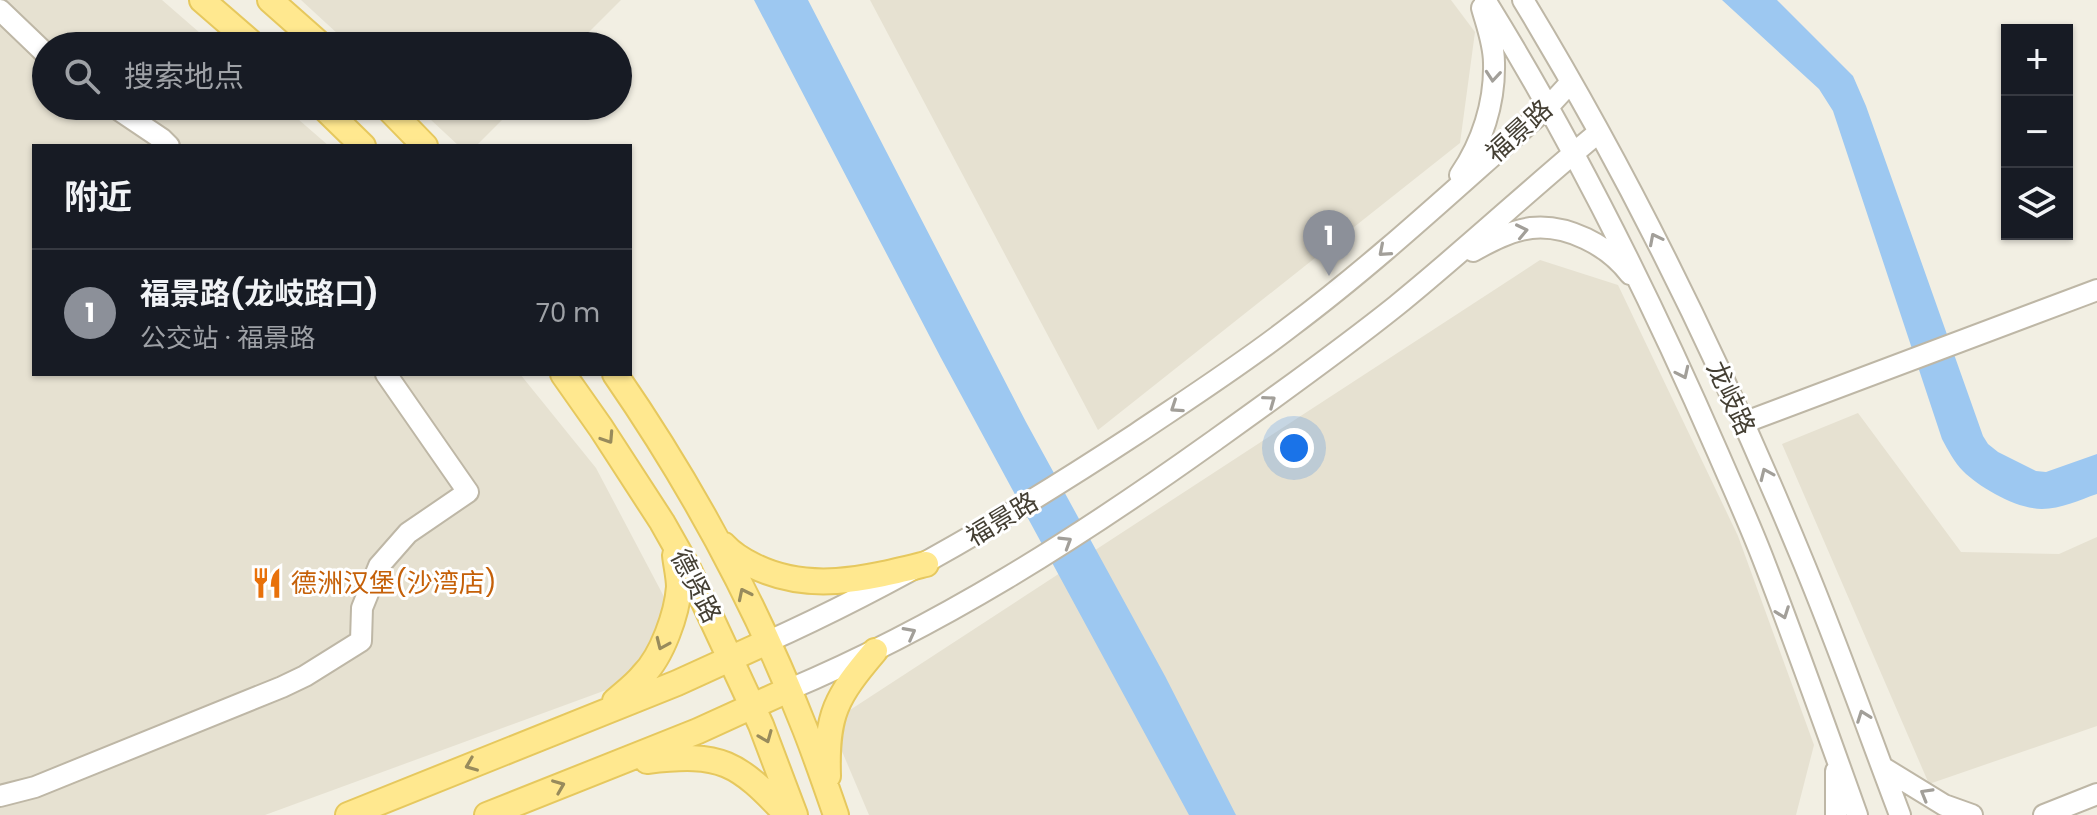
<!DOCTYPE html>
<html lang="zh">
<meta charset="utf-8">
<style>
:root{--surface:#171b24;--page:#20242c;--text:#f1f3f6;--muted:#9ea1a6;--line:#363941;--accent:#8c9099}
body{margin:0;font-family:Poppins,"Noto Sans SC",sans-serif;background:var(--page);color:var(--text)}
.controls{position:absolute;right:24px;top:24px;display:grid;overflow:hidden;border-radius:0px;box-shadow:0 2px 6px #0004}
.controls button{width:72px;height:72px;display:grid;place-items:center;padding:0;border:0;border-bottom:2px solid var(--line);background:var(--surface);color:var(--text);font:40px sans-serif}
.you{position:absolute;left:1294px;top:448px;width:28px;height:28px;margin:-20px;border:6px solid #fff;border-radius:50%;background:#1a73e8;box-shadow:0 0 0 12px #1a73e833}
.badge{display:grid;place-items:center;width:52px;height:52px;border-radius:50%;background:var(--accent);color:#fff;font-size:26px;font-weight:700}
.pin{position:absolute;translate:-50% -66px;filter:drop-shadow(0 2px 4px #0008)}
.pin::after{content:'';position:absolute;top:42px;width:28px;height:24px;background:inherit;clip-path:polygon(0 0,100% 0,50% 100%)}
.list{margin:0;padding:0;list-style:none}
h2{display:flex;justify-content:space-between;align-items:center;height:104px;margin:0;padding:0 32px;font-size:34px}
h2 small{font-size:26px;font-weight:400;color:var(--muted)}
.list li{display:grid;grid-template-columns:52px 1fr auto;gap:24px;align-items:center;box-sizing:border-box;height:128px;padding:0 32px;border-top:2px solid var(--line)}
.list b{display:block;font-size:30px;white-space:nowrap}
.list p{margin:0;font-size:26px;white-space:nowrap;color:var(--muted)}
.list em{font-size:26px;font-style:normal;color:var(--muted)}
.icon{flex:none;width:44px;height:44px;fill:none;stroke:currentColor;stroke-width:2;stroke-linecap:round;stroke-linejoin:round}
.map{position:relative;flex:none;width:2097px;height:815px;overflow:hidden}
.search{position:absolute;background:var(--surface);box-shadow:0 2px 6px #0004;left:32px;top:32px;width:600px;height:88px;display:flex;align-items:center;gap:20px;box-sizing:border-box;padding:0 28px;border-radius:44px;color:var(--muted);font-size:30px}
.panel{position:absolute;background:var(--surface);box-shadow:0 2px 6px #0004;left:32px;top:144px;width:600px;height:232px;border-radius:0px}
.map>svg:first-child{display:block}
.residential{fill:#e6e1d1}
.water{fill:#9dc8f1}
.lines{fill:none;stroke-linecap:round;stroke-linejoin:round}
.minor-casing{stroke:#beb7a6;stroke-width:24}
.major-casing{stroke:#e6c85e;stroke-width:28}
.minor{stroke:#fff;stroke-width:20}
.major{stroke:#ffe88f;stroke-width:24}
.oneway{stroke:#a29f99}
.oneway2{stroke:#988b5c}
.labels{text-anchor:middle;stroke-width:6;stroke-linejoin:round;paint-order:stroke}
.street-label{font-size:26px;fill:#443f33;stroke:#fff}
.food-label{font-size:26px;fill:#c56008;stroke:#fff;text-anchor:start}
</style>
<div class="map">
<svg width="2097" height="815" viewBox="0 0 2097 815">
<rect width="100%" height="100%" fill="#f2efe3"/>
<!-- residential -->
<path class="residential" d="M0 0H162L215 46H46V106H283L329 146H34V374H520L596 468 671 610 639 678 265 815H0Z
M301 0H621L575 46H351Z
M870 0H1451L1475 32 1460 143 1098 430Z
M416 106H516L476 146H459Z
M1540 260 1618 285 1738 536 1814 745 1796 815H869L830 723Z
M1858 413 1961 552 2059 554 2097 537V726L1929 784 1782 444Z"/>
<!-- water -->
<path class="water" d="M754 0H808L1026 422 1165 676 1236 815H1189L941 358Z
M1722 0H1777L1853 76 1866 106 1983 436 1988 444 1998 452 2036 471 2046 472 2097 454V494C2079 500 2061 509 2042 509 2017 509 1980 488 1963 471 1954 462 1948 450 1942 439L1833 111 1819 89Z"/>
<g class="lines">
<defs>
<path id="minor" d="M1485 0C1575 145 1650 297 1718 453 1734 490 1751 527 1765 564 1797 647 1827 731 1857 815
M1523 0C1630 176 1721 363 1800 554 1836 640 1867 728 1900 815
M0 10 46 54
M113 106 162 139 169 146
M1460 175C1482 143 1495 103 1494 63 1494 44 1487 26 1482 8
M1473 251C1491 241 1510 231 1531 228 1567 224 1608 245 1630 274
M1743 423 2097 290
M767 642C896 584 1017 512 1136 434 1188 399 1241 365 1290 327 1381 259 1463 181 1548 107L1571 82
M788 690C940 626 1078 538 1211 443 1274 398 1336 354 1396 306 1465 250 1530 189 1599 132
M1882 767 1944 805 1972 815
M1836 771V815
M0 796 35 787 282 687 305 676 361 641 362 608 379 566 408 533 468 492 386 374
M2044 815 2097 794"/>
<path id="major" d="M202 0 255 46
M270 0 322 46
M322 106 363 146
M386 106 425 146
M563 374 601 428 662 522 688 568 761 725 795 815
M615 374C691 484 756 604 805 729 816 757 826 786 836 815
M724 545C733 555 742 560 754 566 810 594 869 578 926 564
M615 701C624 693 635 685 643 675 662 656 677 614 679 587 679 577 676 565 675 555
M647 761C722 752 737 762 787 815
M828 776C826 714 836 697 875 651
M348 815 677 683 767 642
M487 815 698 731 788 690"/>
</defs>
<!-- minor casing -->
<use href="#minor" class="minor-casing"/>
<!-- major casing -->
<use href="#major" class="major-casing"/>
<!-- minor -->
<use href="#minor" class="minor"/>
<!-- major -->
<use href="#major" class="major"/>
</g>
<!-- one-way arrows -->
<defs><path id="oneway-chevron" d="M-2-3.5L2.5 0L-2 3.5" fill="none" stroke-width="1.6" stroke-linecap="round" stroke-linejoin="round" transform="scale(2)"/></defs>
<g class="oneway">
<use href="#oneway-chevron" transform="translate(1493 76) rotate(95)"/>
<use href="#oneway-chevron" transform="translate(1522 231) rotate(-12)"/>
<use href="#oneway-chevron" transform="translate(1655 239) rotate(-117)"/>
<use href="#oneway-chevron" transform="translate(1384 251) rotate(139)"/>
<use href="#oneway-chevron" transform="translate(1683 373) rotate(65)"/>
<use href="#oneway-chevron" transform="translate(1270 401) rotate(-36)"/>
<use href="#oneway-chevron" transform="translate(1176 407) rotate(146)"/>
<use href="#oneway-chevron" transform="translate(1766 474) rotate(-114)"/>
<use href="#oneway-chevron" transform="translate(1066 542) rotate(-32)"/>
<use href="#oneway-chevron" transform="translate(1783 613) rotate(70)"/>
<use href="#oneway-chevron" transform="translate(910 633) rotate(-28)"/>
<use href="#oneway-chevron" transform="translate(1863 716) rotate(-110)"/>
<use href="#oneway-chevron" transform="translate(1926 794) rotate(-150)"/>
</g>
<g class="oneway2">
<use href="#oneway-chevron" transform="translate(608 438) rotate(57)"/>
<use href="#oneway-chevron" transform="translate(744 594) rotate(-116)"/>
<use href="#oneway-chevron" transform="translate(662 644) rotate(114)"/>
<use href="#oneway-chevron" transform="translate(766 737) rotate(68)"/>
<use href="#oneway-chevron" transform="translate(471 765) rotate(158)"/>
<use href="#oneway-chevron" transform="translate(559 786) rotate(-22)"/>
</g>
<!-- icons -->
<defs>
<symbol id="restaurant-bare" viewBox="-9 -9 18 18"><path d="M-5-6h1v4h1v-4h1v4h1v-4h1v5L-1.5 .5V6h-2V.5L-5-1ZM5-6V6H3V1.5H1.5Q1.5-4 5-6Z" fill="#e8710a" stroke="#fff" stroke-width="2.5" paint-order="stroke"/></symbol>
</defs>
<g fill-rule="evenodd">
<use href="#restaurant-bare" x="245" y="561" width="44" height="44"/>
</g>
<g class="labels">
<!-- street labels -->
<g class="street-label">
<text transform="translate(1519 131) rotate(-42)" y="9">福景路</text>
<text transform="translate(1731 398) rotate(65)" y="9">龙岐路</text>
<text transform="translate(1002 519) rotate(-31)" y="9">福景路</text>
<text transform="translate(696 586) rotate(63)" y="9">德贤路</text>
</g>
<!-- food labels -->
<g class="food-label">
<text x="291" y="592">德洲汉堡(沙湾店)</text>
</g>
</g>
</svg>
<div class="controls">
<button>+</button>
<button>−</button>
<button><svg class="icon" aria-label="layers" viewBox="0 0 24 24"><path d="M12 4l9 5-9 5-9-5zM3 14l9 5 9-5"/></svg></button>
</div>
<div class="you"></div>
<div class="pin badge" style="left:1329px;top:276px">1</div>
<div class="search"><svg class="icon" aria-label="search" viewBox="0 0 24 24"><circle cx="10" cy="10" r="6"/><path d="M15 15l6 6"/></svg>搜索地点</div>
<section class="panel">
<h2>附近<small></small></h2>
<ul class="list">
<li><span class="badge">1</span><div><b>福景路(龙岐路口)</b><p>公交站 · 福景路</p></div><em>70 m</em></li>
</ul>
</section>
</div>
